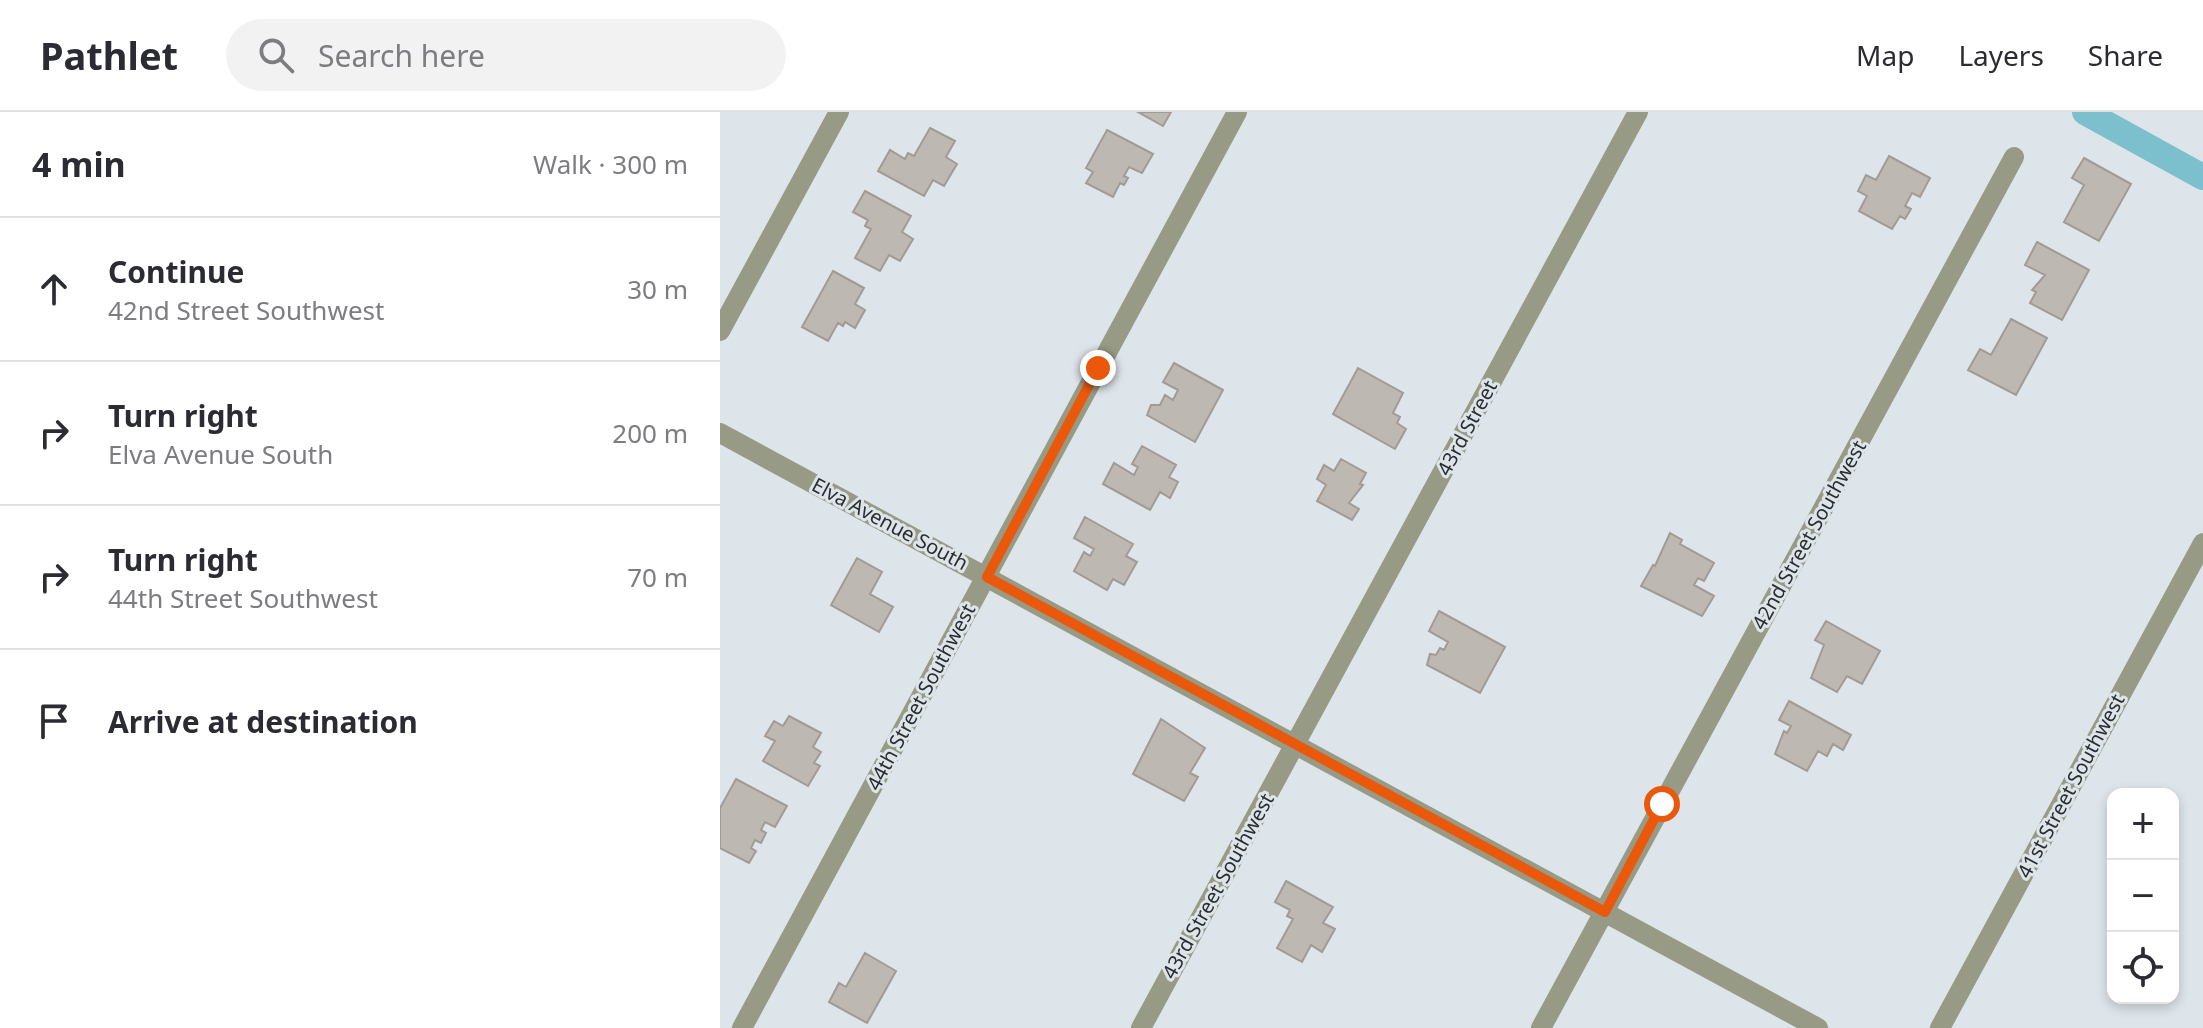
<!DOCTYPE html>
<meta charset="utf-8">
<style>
:root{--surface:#fff;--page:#f2f2f3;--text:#2b2b33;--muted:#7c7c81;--line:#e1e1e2}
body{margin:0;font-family:"Noto Sans",sans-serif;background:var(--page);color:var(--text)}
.controls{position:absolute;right:24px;bottom:24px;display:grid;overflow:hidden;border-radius:16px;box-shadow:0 4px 12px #0003}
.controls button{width:72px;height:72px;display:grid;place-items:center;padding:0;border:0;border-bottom:2px solid var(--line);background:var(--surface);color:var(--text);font:40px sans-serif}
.stop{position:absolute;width:24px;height:24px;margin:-18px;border:6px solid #ea580c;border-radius:50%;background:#fff}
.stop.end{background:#ea580c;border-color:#fff;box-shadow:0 2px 8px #0008}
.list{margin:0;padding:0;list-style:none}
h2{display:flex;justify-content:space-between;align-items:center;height:104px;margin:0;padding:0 32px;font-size:34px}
h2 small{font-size:26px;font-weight:400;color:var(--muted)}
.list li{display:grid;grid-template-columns:52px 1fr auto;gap:24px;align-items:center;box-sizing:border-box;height:144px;padding:0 32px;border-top:2px solid var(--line)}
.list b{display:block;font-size:30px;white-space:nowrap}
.list p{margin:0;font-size:26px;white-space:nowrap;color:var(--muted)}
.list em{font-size:26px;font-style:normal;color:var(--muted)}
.icon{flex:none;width:44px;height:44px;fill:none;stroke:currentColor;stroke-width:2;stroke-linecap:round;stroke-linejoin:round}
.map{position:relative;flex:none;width:1483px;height:916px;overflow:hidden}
header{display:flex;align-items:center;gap:48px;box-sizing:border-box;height:112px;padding:0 40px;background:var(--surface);border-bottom:2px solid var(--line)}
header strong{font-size:38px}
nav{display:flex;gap:44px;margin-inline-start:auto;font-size:28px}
.search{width:560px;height:72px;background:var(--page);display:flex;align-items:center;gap:20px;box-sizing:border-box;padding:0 28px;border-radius:44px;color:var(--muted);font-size:30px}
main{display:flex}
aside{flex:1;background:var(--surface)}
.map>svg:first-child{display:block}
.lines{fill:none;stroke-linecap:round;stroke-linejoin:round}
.canal{stroke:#7cbfcd;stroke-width:26}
.building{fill:#beb8b2;stroke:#a19b94;stroke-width:2}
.street{stroke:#979a84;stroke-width:20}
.route{stroke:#ea580c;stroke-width:10}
.labels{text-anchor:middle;stroke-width:6;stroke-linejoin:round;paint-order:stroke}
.street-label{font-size:20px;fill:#2b2e30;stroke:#dde4ea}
</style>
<header>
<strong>Pathlet</strong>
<div class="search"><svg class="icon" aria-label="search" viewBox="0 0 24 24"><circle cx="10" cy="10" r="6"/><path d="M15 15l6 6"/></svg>Search here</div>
<nav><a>Map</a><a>Layers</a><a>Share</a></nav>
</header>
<main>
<aside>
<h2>4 min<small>Walk · 300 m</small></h2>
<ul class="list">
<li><svg class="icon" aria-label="ahead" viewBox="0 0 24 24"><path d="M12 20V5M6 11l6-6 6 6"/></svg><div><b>Continue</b><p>42nd Street Southwest</p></div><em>30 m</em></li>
<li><svg class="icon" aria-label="right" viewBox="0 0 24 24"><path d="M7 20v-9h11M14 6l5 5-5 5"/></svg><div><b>Turn right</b><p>Elva Avenue South</p></div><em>200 m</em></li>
<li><svg class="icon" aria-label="right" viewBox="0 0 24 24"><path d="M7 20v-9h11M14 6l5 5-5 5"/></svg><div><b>Turn right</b><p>44th Street Southwest</p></div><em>70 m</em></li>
<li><svg class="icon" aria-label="arrive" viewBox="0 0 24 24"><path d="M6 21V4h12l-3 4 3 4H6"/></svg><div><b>Arrive at destination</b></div></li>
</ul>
</aside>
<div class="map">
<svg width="1483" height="916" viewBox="0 0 1483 916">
<rect width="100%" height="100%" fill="#dde4ea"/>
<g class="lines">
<!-- canal -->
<path class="canal" d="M1365 0 1483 65"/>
</g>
<!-- building -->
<path class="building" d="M418 0H451L443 14Z
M210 16 235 29 226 45 237 52 224 74 213 68 204 84 158 59 170 38 185 47 188 41 194 44Z
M387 18 433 42 422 61 409 55 404 64 408 66 404 73 400 71 393 85 366 71 373 60 366 56Z
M1169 44 1210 66 1200 85 1192 81 1185 94 1191 97 1185 107 1180 104 1172 117 1139 99 1147 84 1138 79 1146 63 1156 68Z
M1364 46 1411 72 1379 129 1344 110 1364 73 1352 66Z
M145 79 191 104 182 120 193 127 180 149 169 143 160 159 135 146 151 117 145 114 148 108 133 100Z
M1317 130 1369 158 1342 208 1310 191 1316 180 1312 178 1325 163 1305 153Z
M113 159 144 176 135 192 145 198 135 216 125 210 123 214 118 211 108 229 82 215Z
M1291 207 1327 226 1296 283 1248 258 1260 237 1271 243Z
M454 251 503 278 475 330 427 303 431 293H440L445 283 453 288 458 278 443 270Z
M638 256 683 281 673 301 680 305 677 311 686 317 675 337 613 302Z
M422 334 456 353 449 365 458 370 450 386 440 380 430 398 383 372 394 351 414 363 418 355 412 352Z
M621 347 646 361 640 372 643 373 629 391 639 397 632 408 597 389 606 373 597 367 604 353 614 359Z
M365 405 413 432 406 444 417 450 404 473 393 467 387 478 354 459 364 440 370 444 374 437 354 426Z
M950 421 962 428 960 432 994 451 984 469 978 466 974 473 994 484 982 504 921 474 933 453 935 454Z
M137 446 162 460 150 482 173 495 159 520 111 493Z
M719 499 785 535 760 581 707 553 710 542 716 543 720 536 724 538 728 530 709 519Z
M1106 509 1160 539 1142 572 1127 564 1117 580 1091 566 1104 533 1095 528Z
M1069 589 1131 623 1123 638 1113 632 1107 644 1098 639 1087 659 1055 642 1064 619 1067 621 1071 614 1059 608Z
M69 604 101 621 93 635 101 640 94 651 100 654 88 674 43 649 55 629 45 624 54 609 63 614Z
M441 607 485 636 470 661 478 665 464 689 413 662Z
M16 667 67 694 55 715 45 710 41 718 46 721 41 731 35 728 31 736 36 739 29 751 0 736V696Z
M566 769 613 795 603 811 615 817 602 840 591 833 582 850 557 836 573 807 567 804 570 798 555 790Z
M145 841 176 859 147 911 109 890 119 871 126 875Z"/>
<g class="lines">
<!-- street -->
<path class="street" d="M0 219 119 0
M0 321 1098 916
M22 916 517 0
M421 916 918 0
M821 916 1294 45
M1220 916 1483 431"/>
</g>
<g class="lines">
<!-- route -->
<path class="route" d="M378 256 267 465 885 800 942 692"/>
</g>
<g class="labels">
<!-- street labels -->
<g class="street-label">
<text transform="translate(747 316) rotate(-62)" y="7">43rd Street</text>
<text transform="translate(170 412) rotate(28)" y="7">Elva Avenue South</text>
<text transform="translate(1089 423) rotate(-61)" y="7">42nd Street Southwest</text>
<text transform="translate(201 585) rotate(-62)" y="7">44th Street Southwest</text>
<text transform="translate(1351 674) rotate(-62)" y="7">41st Street Southwest</text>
<text transform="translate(498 774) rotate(-61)" y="7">43rd Street Southwest</text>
</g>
</g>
</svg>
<div class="controls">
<button>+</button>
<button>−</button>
<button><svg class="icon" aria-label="locate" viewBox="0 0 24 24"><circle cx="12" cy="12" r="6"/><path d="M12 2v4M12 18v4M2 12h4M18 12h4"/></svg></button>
</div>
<div class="stop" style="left:942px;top:692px"></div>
<div class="stop end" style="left:378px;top:256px"></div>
</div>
</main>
